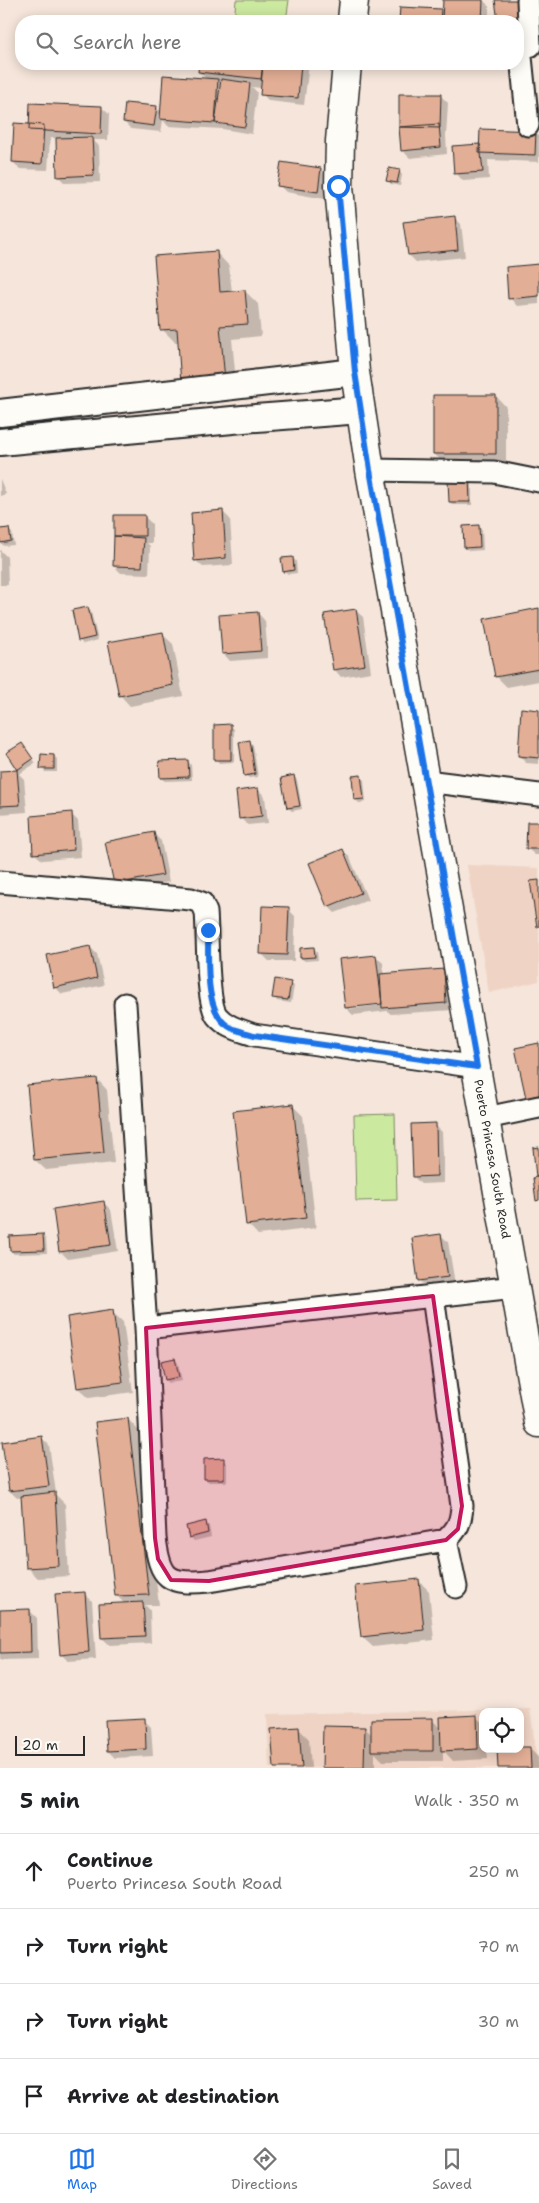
<!DOCTYPE html>
<meta charset="utf-8">
<style>
:root{--surface:#fff;--page:#f6f6f6;--text:#202124;--muted:#757577;--line:#e0e0e0;--accent:#1a73e8}
body{margin:0;font-family:"Shantell Sans",sans-serif;background:var(--page);color:var(--text)}
.controls{position:absolute;right:15px;bottom:15px;display:grid;overflow:hidden;border-radius:10px;box-shadow:0 2px 12px #0003}
.controls button{width:45px;height:45px;display:grid;place-items:center;padding:0;border:0;border-bottom:1px solid var(--line);background:var(--surface);color:var(--text);font:25px sans-serif}
.scale{position:absolute;left:15px;bottom:12px;width:70px;box-sizing:border-box;padding-left:5px;border:2px solid #2b2b2b;border-top:0;font-size:14px;line-height:18px;white-space:nowrap;color:#2b2b2b;-webkit-text-stroke:4px #fdfcf7;paint-order:stroke}
.stop{position:absolute;width:15px;height:15px;margin:-11px;border:4px solid #1a73e8;border-radius:50%;background:#fff}
.stop.end{background:#1a73e8;border-color:#fff;box-shadow:0 1px 5px #0008}
.list{margin:0;padding:0;list-style:none}
h2{display:flex;justify-content:space-between;align-items:center;height:65px;margin:0;padding:0 20px;font-size:21px}
h2 small{font-size:16px;font-weight:400;color:var(--muted)}
.list li{display:grid;grid-template-columns:32px 1fr auto;gap:15px;align-items:center;box-sizing:border-box;height:75px;padding:0 20px;border-top:1px solid var(--line)}
.list b{display:block;font-size:19px;white-space:nowrap}
.list p{margin:0;font-size:16px;white-space:nowrap;color:var(--muted)}
.list em{font-size:16px;font-style:normal;color:var(--muted)}
.icon{flex:none;width:28px;height:28px;fill:none;stroke:currentColor;stroke-width:2;stroke-linecap:round;stroke-linejoin:round}
.map{position:relative;flex:none;width:539px;height:1768px;overflow:hidden}
.search{position:absolute;background:var(--surface);box-shadow:0 2px 12px #0003;left:15px;right:15px;top:15px;height:55px;display:flex;align-items:center;gap:12px;box-sizing:border-box;padding:0 18px;border-radius:20px;color:var(--muted);font-size:19px}
.sheet{height:365px;background:var(--surface)}
nav{display:flex;justify-content:space-around;align-items:center;box-sizing:border-box;height:70px;border-top:1px solid var(--line);background:var(--surface);font-size:14px;color:var(--muted)}
nav a{display:grid;justify-items:center;gap:2px}
nav .on{color:var(--accent)}
.map>svg:first-child{display:block}
.built{fill:#efd4c5;fill-rule:evenodd}
.green{fill:#cce9a0;stroke:#7c8a66}
.shadow{fill:#0003;fill-rule:evenodd}
.building{fill:#e2ae95;stroke:#2b2b2b}
.lines{fill:none;stroke-linecap:round;stroke-linejoin:round}
.minor-casing{stroke:#2b2b2b;stroke-width:25}
.tertiary-casing{stroke:#2b2b2b;stroke-width:30}
.primary-casing{stroke:#2b2b2b;stroke-width:31}
.minor{stroke:#fdfcf7;stroke-width:21}
.tertiary{stroke:#fdfcf7;stroke-width:26}
.primary{stroke:#fdfcf7;stroke-width:28}
.route{stroke:#1a73e8;stroke-width:6}
.marked{fill:#c2185b;fill-opacity:0.2;stroke:#c2185b;stroke-width:4;stroke-linejoin:round}
.labels{text-anchor:middle;stroke-width:4;stroke-linejoin:round;paint-order:stroke}
.street-label{font-size:12px;fill:#2b2b2b;stroke:#fdfcf7}
</style>
<div class="map">
<svg width="539" height="1768" viewBox="0 0 539 1768">
<rect width="100%" height="100%" fill="#f5e5da"/>
<filter id="ink" filterUnits="userSpaceOnUse"><feTurbulence type="fractalNoise" baseFrequency=".02" numOctaves="2"/><feDisplacementMap in="SourceGraphic" scale="10" xChannelSelector="R" yChannelSelector="G"/><feConvolveMatrix kernelMatrix="1 2 1 2 8 2 1 2 1" color-interpolation-filters="sRGB"/></filter>
<g filter="url(#ink)">
<!-- built -->
<path class="built" d="M467 865 539 868V981L489 993Z
M530 1709 538 1768H269L267 1714ZM483 1712H520V1749H483Z"/>
<!-- green -->
<path class="green" d="M236 0H289L286 21H234Z
M395 1114 397 1200 356 1201 354 1115Z"/>
<!-- shadow -->
<path class="shadow" d="M444 0H483L489 6V21H401V9L440 10 444 14Z
M200 64H309L304 105 269 101 262 94V88L252 87 257 92 252 134 223 129 168 126 163 120 161 132 131 129 124 122 156 107 162 113 207 79 199 72Z
M440 95 448 103 446 136 447 154 410 158 403 151Z
M101 107 109 114 108 140H93L99 146 100 182 65 183 58 176 57 138H50L48 170 20 169 13 162 30 125Z
M535 132 539 136V162L488 160 489 179 463 181 456 173 481 145Z
M321 169 328 177 325 199 286 192 279 185Z
M399 171 402 175 400 186 391 184 388 180Z
M454 217 461 224 465 257 416 262 409 255Z
M216 252 229 266 232 292 245 291 258 304 261 336 232 339 237 393 179 342H175L162 329Z
M539 266V304L517 306 510 298Z
M496 396 506 407V464H445L434 454Z
M0 479 6 494 0 496Z
M469 481 472 484V505H453L450 502Z
M222 511 230 519 233 565 203 567 195 560Z
M115 517H145L152 524V543H147L150 546 149 574 121 573 114 566Z
M478 526 482 530 483 550 469 551 465 547Z
M9 530 12 533 14 545 4 546 0 542V531Z
M0 550 7 557 8 585H0Z
M292 558 296 561 297 573 288 574 284 571Z
M88 608 91 612 98 640 83 644 79 640Z
M539 609V681L507 687 497 677 485 620Z
M355 610 363 617 371 672 341 677 334 669Z
M258 613 265 621 268 658 230 661 223 653Z
M162 634 173 644 183 696 130 706 120 695Z
M539 711V764L526 763 519 756Z
M231 726 234 729V762L219 763 216 759Z
M250 742 253 745 258 777 249 778 245 775Z
M22 744 36 763 19 774 24 779 27 812 0 814V772L19 771 8 753Z
M54 756 57 759V772H45L42 768Z
M188 761 191 765 192 780 165 781 161 778Z
M294 777 297 780 302 809 292 811 288 808 283 779Z
M361 777 364 780 366 802 359 803 355 799Z
M258 789 265 797 268 823 248 825 240 818Z
M71 814 78 821 81 857 42 860 34 853Z
M539 823V855H535L527 848Z
M154 834 161 841 169 882 122 891 115 884Z
M343 850 350 858 368 900 335 913 328 906Z
M288 909 295 916 294 961H269L262 954Z
M90 947 97 954 104 985 62 994 55 987Z
M314 948 317 952 318 960 305 961 301 958Z
M376 956 383 963 384 974 444 970 451 978 453 1010 391 1014 387 1011 353 1015 346 1008ZM388 1002V1004L350 1009V1006Z
M290 983 294 986 291 1003 277 1001 274 997Z
M97 1079 107 1090 114 1163 46 1170 35 1160Z
M293 1106 303 1116 316 1228 258 1235 248 1224Z
M435 1125 442 1132 444 1183 421 1184 414 1177Z
M104 1203 111 1210 118 1251 68 1259 60 1251Z
M441 1235 448 1242 455 1284 427 1288 420 1281 413 1239Z
M43 1236 46 1239 47 1253 14 1254 11 1251Z
M112 1312 123 1322 133 1392 89 1398 78 1388Z
M175 1359 178 1363 182 1381 169 1383 166 1380 162 1362Z
M128 1419 138 1430 159 1605H145L150 1610 151 1643 110 1645 102 1638 125 1604 116 1595Z
M42 1438 49 1445 56 1493H54L65 1504 69 1576 38 1578 27 1567 22 1497 17 1498 10 1491Z
M223 1460 227 1463V1482H209L205 1479Z
M206 1523 209 1526 211 1537 194 1541 190 1537Z
M418 1580 429 1591 434 1640 373 1647 362 1637Z
M84 1593 92 1601 96 1659 68 1661 61 1654Z
M30 1611 37 1618 38 1659 0 1660V1612Z
M476 1717 483 1723V1749H487L488 1759 453 1761 443 1750V1761H383L375 1753V1768H323L365 1728 373 1736 432 1720 442 1729Z
M144 1720 151 1727 153 1756 115 1758 108 1751Z
M299 1729 309 1739 311 1768H275Z
M529 1748 539 1758V1768H499L520 1749Z"/>
<!-- building -->
<path class="building" d="M443 0H483L482 21H442Z
M495 0H517L522 33H518V21H498Z
M400 7 441 9 440 21H399Z
M199 64H263L261 79 198 72Z
M263 64H301L298 98 260 95Z
M163 75 218 79 215 123 160 119Z
M221 79 250 83 245 127 215 123Z
M399 94H441L440 128 399 127Z
M30 103 102 106 101 134 29 130Z
M125 103 157 106 154 126 123 122Z
M14 123 44 125 42 164 12 162Z
M439 124 441 147 401 151 399 127Z
M480 129 536 131 535 155 479 153Z
M92 137 94 175 57 177 56 138Z
M480 144 483 172 454 174 452 146Z
M281 162 321 168 318 192 277 186Z
M389 168 400 170 397 183 386 181Z
M455 216 458 250 408 255 403 222Z
M217 251 220 292 245 290 248 324 220 326 225 380 181 384 177 329 160 330 154 256Z
M539 264V296L508 299 506 267Z
M433 395H496V454H433Z
M469 479 470 502H449L448 480Z
M223 510 226 558 194 561 191 513Z
M114 515H145V536H114Z
M479 525 480 547 464 548 463 526Z
M9 528 11 541 0 543V529Z
M114 536 144 538 142 567 113 566Z
M293 557 294 570 283 572 281 558Z
M88 607 95 637 78 641 72 610Z
M539 608V669L495 677 484 619Z
M356 609 365 665 333 670 324 614Z
M258 612 261 651 222 654 219 615Z
M163 632 173 685 119 696 108 642Z
M521 708 539 710V758L518 756Z
M231 724V760H214V725Z
M250 740 255 774 244 776 239 742Z
M22 743 33 759 17 770 6 753Z
M41 754 54 755V769H40Z
M188 760 189 777 160 778 159 761Z
M17 770 20 805 0 806V771Z
M294 775 300 806 287 808 281 778Z
M361 775 364 799 354 800 352 776Z
M258 788 262 816 239 819 236 791Z
M72 812 74 850 33 854 31 816Z
M527 822H539V849H526Z
M154 832 163 875 114 884 105 842Z
M343 849 361 893 327 907 309 863Z
M539 880V926L537 927 530 881Z
M262 906 289 907 287 955 260 954Z
M90 946 97 978 54 988 47 955Z
M314 947 315 957 300 958V948Z
M376 955 382 1004 345 1008 339 959Z
M444 969 446 1003 382 1008 380 974Z
M275 979 291 982 288 1000 272 998Z
M539 1043V1095L526 1098 515 1048Z
M97 1078 104 1153 34 1160 27 1085Z
M293 1104 306 1218 246 1225 233 1111Z
M436 1123 437 1176 413 1177 411 1124Z
M539 1147V1177H536L533 1148Z
M536 1177H539V1200L536 1201 533 1178Z
M104 1201 111 1245 59 1252 53 1209Z
M43 1234 44 1250 10 1251 9 1236Z
M441 1234 448 1277 418 1281 412 1238Z
M113 1310 123 1382 77 1388 67 1317Z
M175 1358 179 1377 165 1380 161 1361Z
M128 1418 149 1595 115 1596 95 1422Z
M42 1436 49 1486 9 1491 2 1442Z
M224 1458V1479H204V1459Z
M55 1492 59 1566 26 1568 21 1496Z
M206 1521 208 1533 189 1538 186 1526Z
M419 1579 424 1630 361 1637 355 1586Z
M85 1592 89 1652 60 1655 55 1594Z
M143 1602 145 1636 101 1638 99 1604Z
M30 1609 31 1652 0 1653V1610Z
M477 1715 478 1749 441 1751 440 1717Z
M145 1718 146 1749 107 1751 105 1720Z
M433 1718V1751H371V1719Z
M323 1726 365 1727 364 1768H322Z
M299 1727 302 1768H274L271 1729Z
M520 1747H530L531 1768H498L497 1749H520Z"/>
<g class="lines">
<defs>
<path id="minor" d="M528 0 530 46
M520 47 528 125
M370 470 494 472 539 481
M426 781 539 795
M0 882 191 899 202 903 206 912C208 933 206 1002 217 1016 226 1027 240 1030 254 1035L477 1067
M125 1004 146 1328 155 1538C160 1579 168 1585 209 1581L446 1540
M486 1118 539 1107
M433 1296 462 1506C461 1522 458 1529 446 1540L456 1587
M146 1328 515 1287"/>
<path id="tertiary" d="M0 413 355 372
M0 442 243 419 361 410"/>
<g id="primary">
<path d="M352 21 354 0"/>
<path id="s1" d="M347 64 340 141 339 186 355 372 370 470 539 1423"/>
</g>
</defs>
<!-- minor casing -->
<use href="#minor" class="minor-casing"/>
<!-- tertiary casing -->
<use href="#tertiary" class="tertiary-casing"/>
<!-- primary casing -->
<use href="#primary" class="primary-casing"/>
<!-- minor -->
<use href="#minor" class="minor"/>
<!-- tertiary -->
<use href="#tertiary" class="tertiary"/>
<!-- primary -->
<use href="#primary" class="primary"/>
</g>
</g>
<g class="lines" filter="url(#ink)">
<!-- route -->
<path class="route" d="M208 930C209 957 203 1010 228 1026 235 1031 246 1032 254 1035L477 1067 370 470 355 372 338 186"/>
</g>
<!-- marked area -->
<path class="marked" d="M433 1296 462 1506 458 1529 446 1540 209 1581 171 1580 158 1559 155 1538 146 1328Z"/>
<g class="labels">
<!-- street labels -->
<g class="street-label">
<text dy="4" stroke="none"><textPath href="#s1" startOffset="1108">Puerto Princesa South Road</textPath></text>
</g>
</g>
</svg>
<div class="controls">
<button><svg class="icon" aria-label="locate" viewBox="0 0 24 24"><circle cx="12" cy="12" r="6"/><path d="M12 2v4M12 18v4M2 12h4M18 12h4"/></svg></button>
</div>
<div class="scale">20 m</div>
<div class="stop" style="left:338px;top:186px"></div>
<div class="stop end" style="left:208px;top:930px"></div>
<div class="search"><svg class="icon" aria-label="search" viewBox="0 0 24 24"><circle cx="10" cy="10" r="6"/><path d="M15 15l6 6"/></svg>Search here</div>
</div>
<section class="sheet">
<h2>5 min<small>Walk · 350 m</small></h2>
<ul class="list">
<li><svg class="icon" aria-label="ahead" viewBox="0 0 24 24"><path d="M12 20V5M6 11l6-6 6 6"/></svg><div><b>Continue</b><p>Puerto Princesa South Road</p></div><em>250 m</em></li>
<li><svg class="icon" aria-label="right" viewBox="0 0 24 24"><path d="M7 20v-9h11M14 6l5 5-5 5"/></svg><div><b>Turn right</b></div><em>70 m</em></li>
<li><svg class="icon" aria-label="right" viewBox="0 0 24 24"><path d="M7 20v-9h11M14 6l5 5-5 5"/></svg><div><b>Turn right</b></div><em>30 m</em></li>
<li><svg class="icon" aria-label="arrive" viewBox="0 0 24 24"><path d="M6 21V4h12l-3 4 3 4H6"/></svg><div><b>Arrive at destination</b></div></li>
</ul>
</section>
<nav>
<a class="on"><svg class="icon" aria-label="map" viewBox="0 0 24 24"><path d="M3 6l6-2 6 2 6-2v14l-6 2-6-2-6 2zM9 4v14M15 6v14"/></svg>Map</a>
<a><svg class="icon" aria-label="directions" viewBox="0 0 24 24"><path d="M12 3l9 9-9 9-9-9zM9 14v-3h6M13 9l2 2-2 2"/></svg>Directions</a>
<a><svg class="icon" aria-label="saved" viewBox="0 0 24 24"><path d="M7 4h10v16l-5-4-5 4z"/></svg>Saved</a>
</nav>
